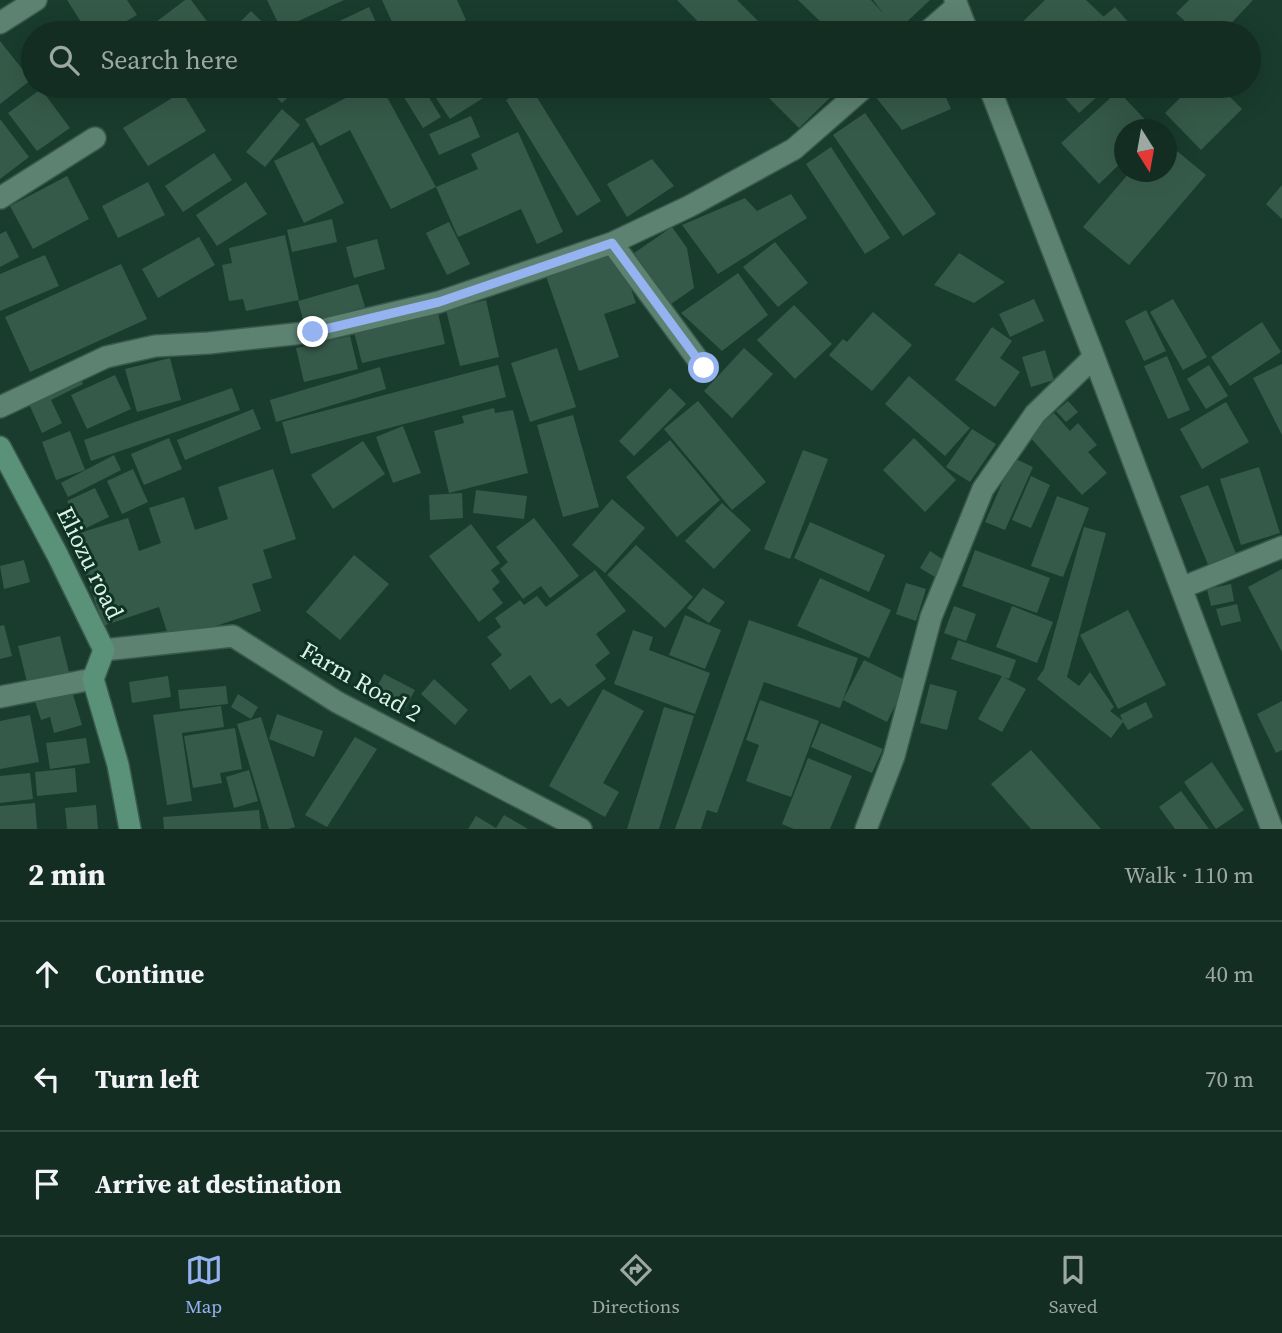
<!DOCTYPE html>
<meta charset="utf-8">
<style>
:root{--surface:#132d22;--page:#1c352a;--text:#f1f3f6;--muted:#9da8a5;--line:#324940;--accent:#95b2f1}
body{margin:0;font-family:"Source Serif 4",serif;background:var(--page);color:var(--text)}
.compass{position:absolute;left:1114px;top:119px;width:63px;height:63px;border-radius:50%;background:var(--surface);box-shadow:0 7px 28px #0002;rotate:169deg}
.stop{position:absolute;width:21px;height:21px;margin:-16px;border:5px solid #95b2f1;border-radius:50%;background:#fff}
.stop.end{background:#95b2f1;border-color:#fff;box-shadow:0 2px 7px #0008}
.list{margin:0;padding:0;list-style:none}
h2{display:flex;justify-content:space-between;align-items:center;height:91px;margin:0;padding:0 28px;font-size:30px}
h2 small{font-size:23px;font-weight:400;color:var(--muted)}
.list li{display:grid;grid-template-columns:46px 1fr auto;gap:21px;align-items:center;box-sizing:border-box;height:105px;padding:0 28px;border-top:2px solid var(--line)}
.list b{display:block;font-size:26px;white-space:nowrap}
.list em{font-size:23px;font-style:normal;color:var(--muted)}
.icon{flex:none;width:38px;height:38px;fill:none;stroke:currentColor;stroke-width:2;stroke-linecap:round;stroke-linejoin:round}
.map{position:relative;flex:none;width:1282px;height:829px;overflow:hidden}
.search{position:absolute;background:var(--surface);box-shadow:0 7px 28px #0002;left:21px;right:21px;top:21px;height:77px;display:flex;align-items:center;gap:18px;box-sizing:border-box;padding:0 24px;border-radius:38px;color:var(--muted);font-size:26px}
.sheet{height:406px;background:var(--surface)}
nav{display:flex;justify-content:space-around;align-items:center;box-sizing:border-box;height:98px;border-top:2px solid var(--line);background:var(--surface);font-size:19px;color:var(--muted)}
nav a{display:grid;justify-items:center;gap:4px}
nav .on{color:var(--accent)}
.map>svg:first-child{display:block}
.building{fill:#365a49}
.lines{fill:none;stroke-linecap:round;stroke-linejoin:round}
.street-casing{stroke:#39594c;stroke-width:24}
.secondary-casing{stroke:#39594c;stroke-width:24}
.street{stroke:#5d8271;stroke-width:21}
.secondary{stroke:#599279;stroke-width:21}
.route{stroke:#95b2f1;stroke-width:9}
.labels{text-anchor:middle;stroke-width:6;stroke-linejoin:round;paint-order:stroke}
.street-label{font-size:24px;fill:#ddf1e7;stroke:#0e3224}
</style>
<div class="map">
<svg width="1282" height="829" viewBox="0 0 1282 829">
<rect width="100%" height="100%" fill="#193c2e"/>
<!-- building -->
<path class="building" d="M67 0H127L137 15 106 33H88Z
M185 0H191L212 28 205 33H164L156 22Z
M267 0H344L281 29Z
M382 0H457L466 20 436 33H397Z
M677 0H737L770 33H709Z
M798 0H871L884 14 873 0H930L895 33H818L825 26Z
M1045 0H1086L1104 17 1081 33H1011Z
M1189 0H1253L1222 33H1198L1176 13Z
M369 7 381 33H314Z
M1115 7 1138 33H1086L1102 18Z
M251 11 273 33H229Z
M0 41 31 80 0 104Z
M265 86H300L282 103Z
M369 86H381L436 187 391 209 350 130 320 146 305 119Z
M397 86H422L441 117 423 128Z
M428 86H502L450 119Z
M530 86 601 201 577 216 506 100Z
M765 86H842L799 128 761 90Z
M867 86H941L951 109 902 130Z
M1054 86H1109L1079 113Z
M1192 86H1219L1242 109 1201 150 1165 113Z
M41 89 70 128 37 151 8 113Z
M1118 91 1155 130H1124V160L1099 184 1061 143Z
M182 92 206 131 148 166 123 128Z
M282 109 300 125 265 167 246 152Z
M865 113 936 214 903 236 833 135Z
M471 116 480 137 439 155 429 134Z
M0 119 29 157 0 179Z
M518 132 563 232 537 244 521 209 458 237 436 187 478 169 471 154Z
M313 142 344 203 304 223 274 161Z
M1166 142 1206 175 1129 265 1083 227 1130 172H1166Z
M831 147 890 238 865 254 806 164Z
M214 153 232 180 183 212 165 186Z
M652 159 674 186 627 217 607 184Z
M67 176 89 219 33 249 10 206Z
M148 182 165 215 118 238 102 206Z
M246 182 267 214 217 246 196 215Z
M1282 185V219L1266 204Z
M791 194 807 218 718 274 682 225 745 198 757 211Z
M332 219 337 242 292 252 287 230Z
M449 222 470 264 447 275 426 233Z
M672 227 687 248 694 288 671 304 634 253Z
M6 231 19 257 0 267V234Z
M285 235 299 300 246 311 243 299 229 301 222 265 232 263 229 248Z
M199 237 215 265 158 298 142 269Z
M377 239 385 269 354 278 346 247Z
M775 242 808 283 778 307 743 267Z
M618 251 636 303 604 314 619 357 579 371 546 276Z
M959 253 1005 282 974 303 934 285Z
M45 255 59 286 0 311V274Z
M121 264 147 319 30 372 5 317Z
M738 273 768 315 722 351 681 313Z
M358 284 365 307 304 323 298 301Z
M1034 299 1044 321 1010 337 999 314Z
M1173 299 1207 357 1183 370 1150 312Z
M486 300 499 357 460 366 446 310Z
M794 305 832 344 795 379 757 340Z
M1146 310 1166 351 1144 361 1125 321Z
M873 312 912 345 872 391 829 355 843 339 847 342Z
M438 313 445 344 362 363 354 332Z
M1262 322 1281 352 1230 386 1211 357Z
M992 327 1012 341 1000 358 1020 372 995 407 955 380Z
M350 336 358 369 304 382 296 348Z
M557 348 576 407 530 422 511 363Z
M744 348 773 374 732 418 704 391Z
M1045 350 1054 380 1031 387 1022 357Z
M1167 356 1190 410 1168 419 1144 366Z
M170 358 181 400 137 412 125 369Z
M1282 364V435L1253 378Z
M498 365 506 397 291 454 282 422Z
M1209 365 1228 396 1206 409 1187 379Z
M380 367 386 389 276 422 270 400Z
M115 375 131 409 87 429 71 395Z
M909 376 970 428 945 456 885 404Z
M80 377 83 384 51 400 62 423 42 433 28 402Z
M232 388 240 410 91 461 84 440Z
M670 388 686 404 634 456 619 441Z
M698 401 766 482 732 510 664 429Z
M1068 401 1078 412 1066 422 1056 411Z
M1226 402 1249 442 1202 469 1180 429Z
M494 408 495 413 513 410 528 473 449 493 434 431 464 423 462 416Z
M253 409 261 429 185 460 177 440Z
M1054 413 1070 431 1078 423 1097 445 1088 452 1107 473 1082 495 1028 435Z
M573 415 599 507 563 517 537 425Z
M403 426 421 473 393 483 376 437Z
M972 429 996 444 970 482 946 467Z
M70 431 85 470 56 480 42 442Z
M169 438 182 469 144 485 131 454Z
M914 438 956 480 925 512 883 470Z
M670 440 720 500 677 537 626 477Z
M363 441 385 474 333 509 311 475Z
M803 450 828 459 790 559 764 549Z
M114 455 121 470 68 497 61 483Z
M1013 458 1033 467 1005 530 985 522Z
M1259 467 1280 533 1241 545 1220 479Z
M133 469 148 502 122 514 107 481Z
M273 469 296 539 263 550 272 578 252 584 261 611 170 641 159 607 103 626 73 535 128 518 139 551 161 543 149 508 184 497 195 530 228 519 218 487Z
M1031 476 1050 485 1031 528 1012 520Z
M1208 485 1237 556 1209 567 1180 496Z
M95 488 109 517 82 530 67 501Z
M476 490 527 496 524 519 473 513Z
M462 493 463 518 430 520 429 495Z
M1057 496 1089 508 1063 577 1031 566Z
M612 499 645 528 605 573 572 545Z
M722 503 751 530 714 569 685 541Z
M534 518 579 576 550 598 541 586 523 599 500 569 508 562 496 547Z
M810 522 885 555 869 592 794 558Z
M471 524 500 563 491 570 500 582 492 589 503 603 479 622 429 556Z
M1084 527 1106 533 1067 677 1079 686 1090 672 1114 707 1110 711 1123 721 1120 715 1146 702 1153 717 1128 730 1123 722 1111 738 1037 679 1044 669Z
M636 545 693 597 665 628 607 575Z
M975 550 1050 578 1037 613 962 586Z
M930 551 945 561 935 577 920 568Z
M354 555 389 584 340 640 306 612Z
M24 560 30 582 4 589 0 566Z
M1282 569V652L1248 587Z
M595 570 626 611 596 634 610 653 595 665 606 679 568 707 560 698 551 704 530 675 510 690 491 664 502 655 487 637 501 627 495 618 520 600 524 605 537 596 546 607Z
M820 578 891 610 869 658 797 626Z
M906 583 926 589 916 621 896 614Z
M1231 584 1234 601 1211 606 1207 589Z
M703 588 725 602 709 623 687 608Z
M1237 604 1241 621 1221 626 1216 609Z
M954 606 976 614 966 641 944 633Z
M1012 606 1053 622 1037 663 996 647Z
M1128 610 1166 685 1118 709 1080 635Z
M685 615 721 630 705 669 669 655Z
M749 620 858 658 840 708 764 682 717 813 707 810 701 829H675Z
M4 625 12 656 0 659V626Z
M633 630 653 637 649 650 710 673 695 714 614 684Z
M60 636 69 672 27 682 18 646Z
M958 640 1016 660 1009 679 1003 677 1026 689 1002 732 978 719 1002 676 951 659Z
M864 660 907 681 887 722 843 700Z
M384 674 415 690 405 708 374 692Z
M168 676 171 697 132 703 129 682Z
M434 679 468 710 455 725 421 694Z
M930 684 957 691 947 730 920 723Z
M226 686 228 704 180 709 178 690Z
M603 689 644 711 603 783 619 792 605 817 549 786Z
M72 691 82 725 54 733 50 717 41 720 35 701Z
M238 694 258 707 251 719 231 707Z
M760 700 819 721 791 797 746 781 759 745 746 740Z
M1282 701V750L1276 753 1257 714Z
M221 706 224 727 182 733 192 801 167 805 153 715Z
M664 707 694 716 659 829H627Z
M277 714 323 731 314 757 269 739Z
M30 715 39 762 0 769V721Z
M261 717 295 827 288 829H269L237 724Z
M821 723 883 749 872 773 811 747Z
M235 728 242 769 220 773 222 783 193 788 184 736Z
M355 737 377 749 327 827 305 815Z
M86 738 90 763 50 769 46 743Z
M1031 750 1101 829H1031L991 784Z
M808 758 852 776 830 829H794L782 824Z
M1212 762 1244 810 1216 829 1184 782Z
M75 768 77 792 37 796 35 772Z
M249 770 258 801 234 808 226 777Z
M30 773 33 799 0 803V776Z
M1181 791 1209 829H1175L1159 807Z
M35 803 37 829H0V806Z
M96 805 98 829H67L65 808Z
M259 810 261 829H164L163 817Z
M504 815 528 829H468L476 816 496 828Z"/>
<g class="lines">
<defs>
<path id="street" d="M955 0 968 33
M0 23 36 0
M926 33 957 6
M989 86 1094 357 1272 829
M0 198 95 138
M612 243 704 368
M0 407 106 357 155 346 209 343 313 332 439 302 612 243 690 206 794 149 866 86
M1181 588 1282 547
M104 650 233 636 337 702 581 829
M0 697 93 679
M866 829 894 756 931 617 983 489 1035 414 1094 357"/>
<path id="secondary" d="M0 447 57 554 104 650 93 679 118 765 130 829"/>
</defs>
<!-- street casing -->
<use href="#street" class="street-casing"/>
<!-- secondary casing -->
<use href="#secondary" class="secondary-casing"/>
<!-- street -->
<use href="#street" class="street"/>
<!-- secondary -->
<use href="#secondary" class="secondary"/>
</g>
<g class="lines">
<!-- route -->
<path class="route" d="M313 332 439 302 612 243 704 368"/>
</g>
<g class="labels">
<!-- street labels -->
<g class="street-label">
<text transform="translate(90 563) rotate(64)" y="8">Eliozu road</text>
<text transform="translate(361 682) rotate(30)" y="8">Farm Road 2</text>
</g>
</g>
</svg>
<svg class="compass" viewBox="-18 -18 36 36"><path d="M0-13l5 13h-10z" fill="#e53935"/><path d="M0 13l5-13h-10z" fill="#9da8a5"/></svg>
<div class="stop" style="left:704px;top:368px"></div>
<div class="stop end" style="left:313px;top:332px"></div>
<div class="search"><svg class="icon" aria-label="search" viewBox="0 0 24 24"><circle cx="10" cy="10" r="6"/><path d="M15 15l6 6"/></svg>Search here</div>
</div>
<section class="sheet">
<h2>2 min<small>Walk · 110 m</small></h2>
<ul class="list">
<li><svg class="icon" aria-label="ahead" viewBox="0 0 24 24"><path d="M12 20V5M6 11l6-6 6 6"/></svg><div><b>Continue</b></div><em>40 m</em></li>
<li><svg class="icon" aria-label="left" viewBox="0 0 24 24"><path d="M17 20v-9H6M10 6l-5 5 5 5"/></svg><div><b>Turn left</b></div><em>70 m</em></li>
<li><svg class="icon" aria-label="arrive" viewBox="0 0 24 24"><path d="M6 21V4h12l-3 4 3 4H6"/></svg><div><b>Arrive at destination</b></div></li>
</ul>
</section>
<nav>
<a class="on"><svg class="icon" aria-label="map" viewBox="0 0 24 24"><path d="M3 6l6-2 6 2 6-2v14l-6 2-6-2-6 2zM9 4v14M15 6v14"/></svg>Map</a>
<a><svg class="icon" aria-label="directions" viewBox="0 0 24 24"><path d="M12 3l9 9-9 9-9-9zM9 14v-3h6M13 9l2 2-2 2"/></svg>Directions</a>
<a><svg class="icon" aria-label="saved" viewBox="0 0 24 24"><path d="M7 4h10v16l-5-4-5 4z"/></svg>Saved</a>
</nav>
